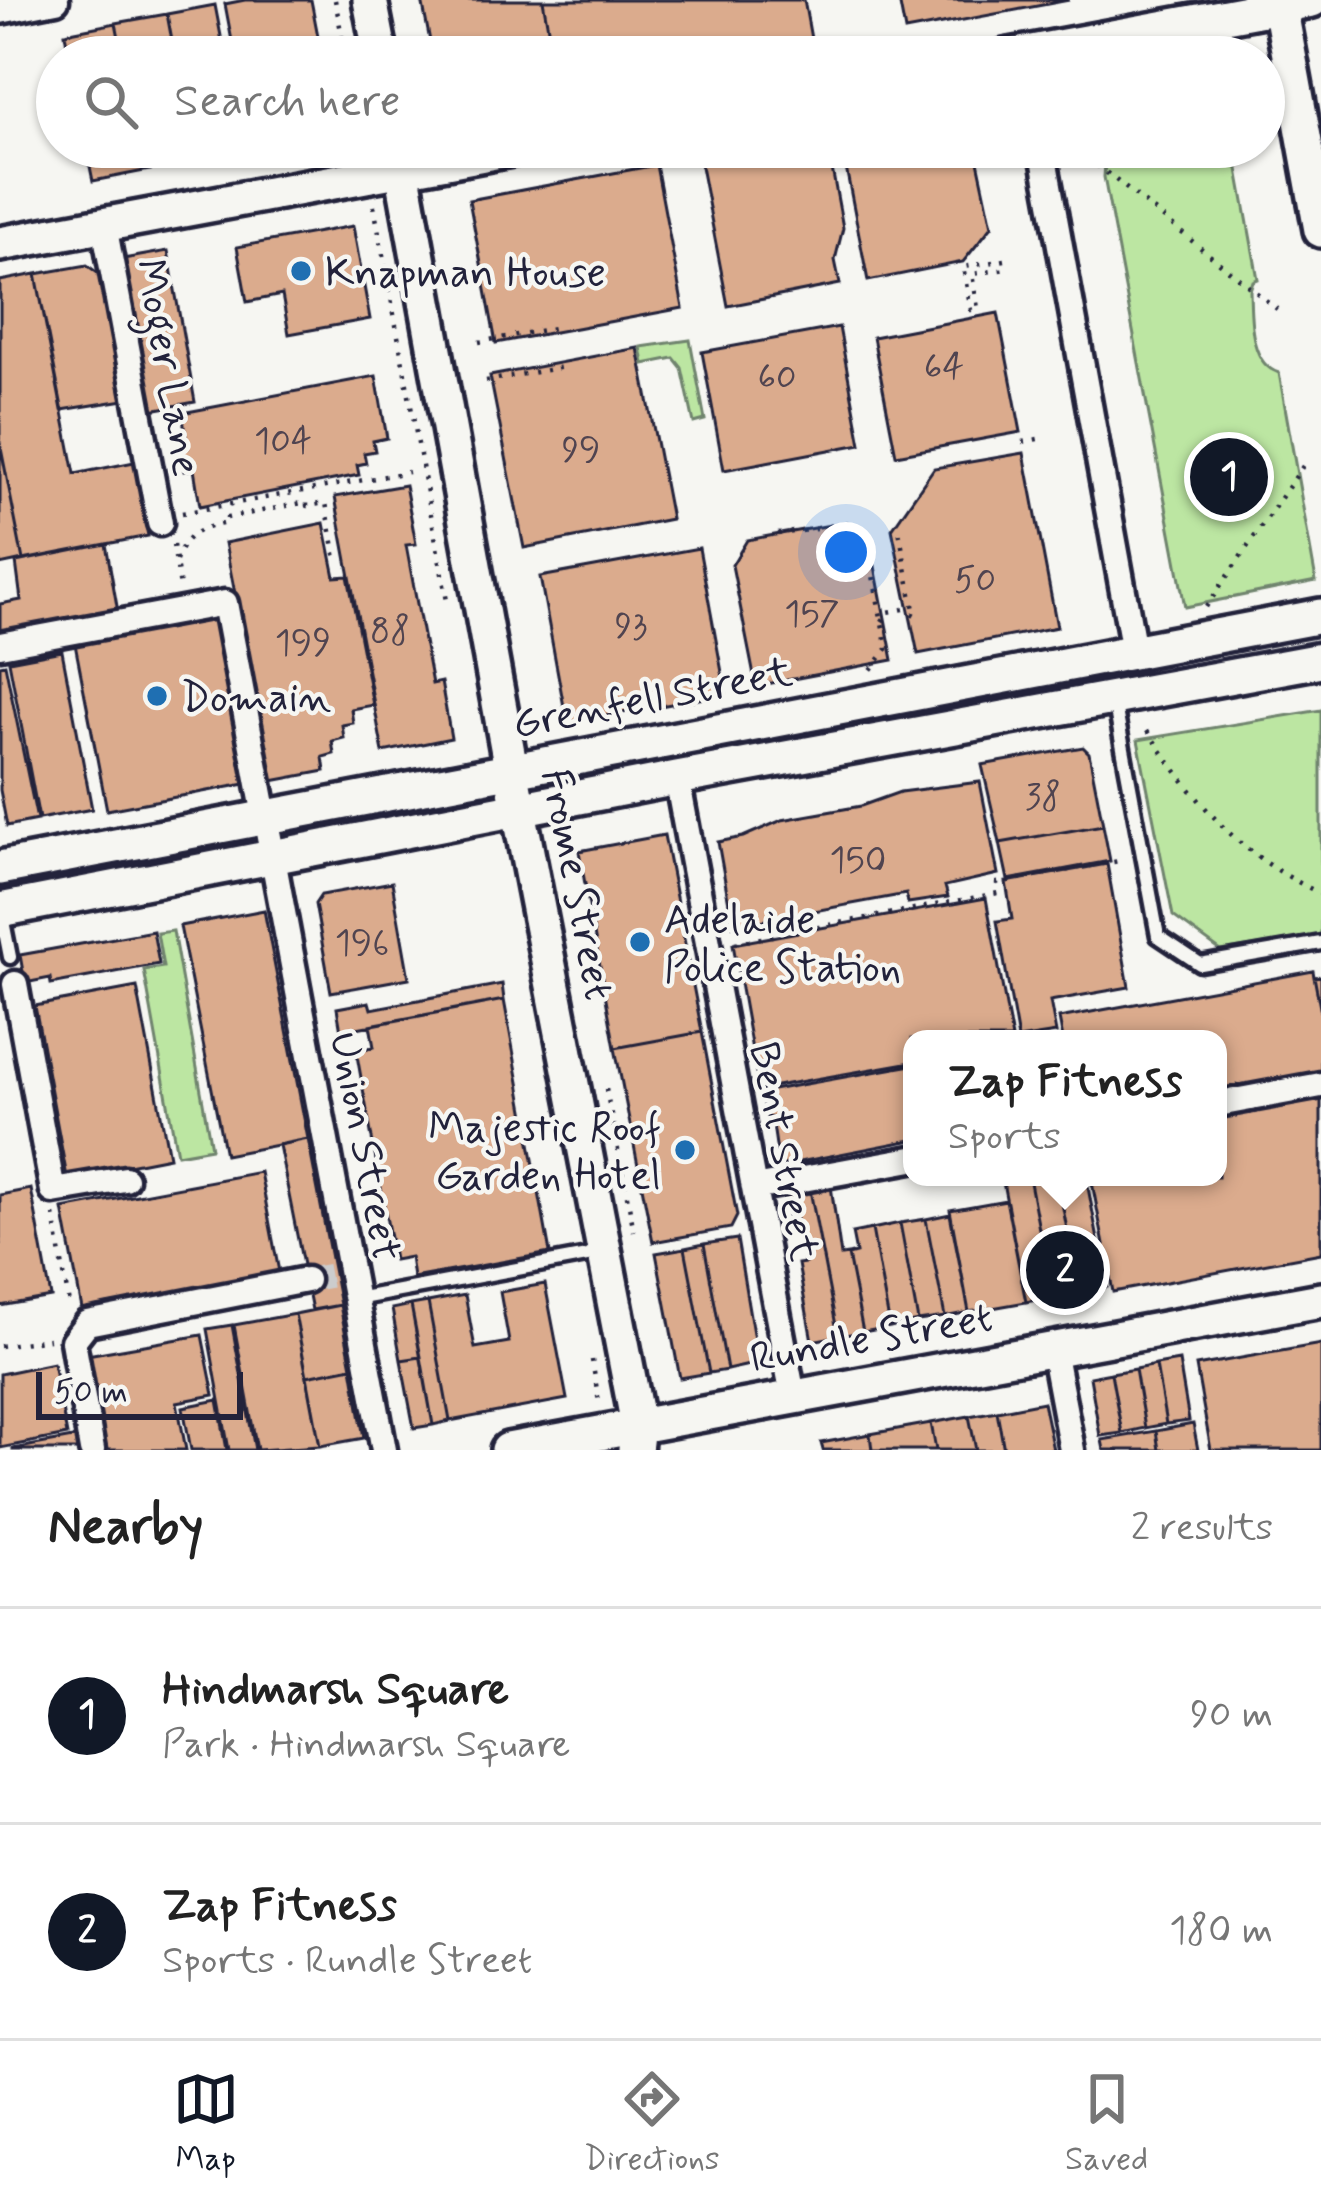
<!DOCTYPE html>
<meta charset="utf-8">
<style>
:root{--surface:#fff;--page:#f2f2f2;--text:#222;--muted:#767676;--line:#e0e0e0;--accent:#111827}
body{margin:0;font-family:Mynerve,sans-serif;background:var(--page);color:var(--text)}
.scale{position:absolute;left:36px;bottom:30px;width:207px;box-sizing:border-box;padding-left:12px;border:6px solid #22223b;border-top:0;font-size:33px;line-height:42px;white-space:nowrap;color:#22223b;-webkit-text-stroke:9px #f6f6f2;paint-order:stroke}
.you{position:absolute;left:846px;top:552px;width:42px;height:42px;margin:-30px;border:9px solid #fff;border-radius:50%;background:#1a73e8;box-shadow:0 0 0 18px #1a73e833}
.badge{display:grid;place-items:center;width:78px;height:78px;border-radius:50%;background:var(--accent);color:#fff;font-size:39px;font-weight:700}
.pin{position:absolute;translate:-50% -50%;border:6px solid #fff;box-shadow:0 3px 12px #0006}
.popup{position:absolute;left:903px;top:1030px;width:324px;height:156px;box-sizing:border-box;display:grid;place-content:center;border-radius:24px;background:var(--surface);filter:drop-shadow(0 3px 9px #0005);font-size:39px;white-space:nowrap;color:var(--muted)}
.popup b{font-size:45px;color:var(--text)}
.popup::after{content:'';position:absolute;left:50%;top:100%;margin-left:-24px;border:24px solid transparent;border-top-color:var(--surface)}
.list{margin:0;padding:0;list-style:none}
h2{display:flex;justify-content:space-between;align-items:center;height:156px;margin:0;padding:0 48px;font-size:51px}
h2 small{font-size:39px;font-weight:400;color:var(--muted)}
.list li{display:grid;grid-template-columns:78px 1fr auto;gap:36px;align-items:center;box-sizing:border-box;height:216px;padding:0 48px;border-top:3px solid var(--line)}
.list b{display:block;font-size:45px;white-space:nowrap}
.list p{margin:0;font-size:39px;white-space:nowrap;color:var(--muted)}
.list em{font-size:39px;font-style:normal;color:var(--muted)}
.icon{flex:none;width:66px;height:66px;fill:none;stroke:currentColor;stroke-width:2;stroke-linecap:round;stroke-linejoin:round}
.map{position:relative;flex:none;width:1321px;height:1450px;overflow:hidden}
.search{position:absolute;background:var(--surface);box-shadow:0 3px 9px #0004;left:36px;right:36px;top:36px;height:132px;display:flex;align-items:center;gap:30px;box-sizing:border-box;padding:0 42px;border-radius:66px;color:var(--muted);font-size:45px}
.sheet{height:588px;background:var(--surface)}
nav{display:flex;justify-content:space-around;align-items:center;box-sizing:border-box;height:168px;border-top:3px solid var(--line);background:var(--surface);font-size:33px;color:var(--muted)}
nav a{display:grid;justify-items:center;gap:6px}
nav .on{color:var(--accent)}
.map>svg:first-child{display:block}
.green{fill:#bce6a2;stroke:#6f846e;stroke-width:3}
.building{fill:#dbab8d;stroke:#22223b;stroke-width:3}
.lines{fill:none;stroke-linecap:round;stroke-linejoin:round}
.street-tunnel{stroke:#cccccd;stroke-width:24;stroke-dasharray:24 12;stroke-linecap:butt}
.lane-casing{stroke:#22223b;stroke-width:21}
.street-casing{stroke:#22223b;stroke-width:33}
.secondary-casing{stroke:#22223b;stroke-width:42}
.path{stroke:#22223b;stroke-width:4.5;stroke-dasharray:3 9;stroke-linecap:butt}
.lane{stroke:#f6f6f2;stroke-width:12}
.street{stroke:#f6f6f2;stroke-width:24}
.secondary{stroke:#f6f6f2;stroke-width:33}
.poi-dot{fill:#1f6fb2;stroke:#f6f6f2;stroke-width:4.5}
.labels{text-anchor:middle;stroke-width:9;stroke-linejoin:round;paint-order:stroke}
.number-label{font-size:36px;fill:#504450}
.poi-label{font-size:42px;fill:#22223b;stroke:#f6f6f2;text-anchor:start}
.street-label{font-size:42px;fill:#22223b;stroke:#f6f6f2}
</style>
<div class="map">
<svg width="1321" height="1450" viewBox="0 0 1321 1450">
<rect width="100%" height="100%" fill="#f6f6f2"/>
<filter id="ink" filterUnits="userSpaceOnUse"><feTurbulence type="fractalNoise" baseFrequency=".00833" numOctaves="2"/><feDisplacementMap in="SourceGraphic" scale="24" xChannelSelector="R" yChannelSelector="G"/><feConvolveMatrix kernelMatrix="1 2 1 2 8 2 1 2 1" color-interpolation-filters="sRGB"/></filter>
<g filter="url(#ink)">
<!-- green -->
<path class="green" d="M1113 147H1234L1258 279 1253 281 1250 290C1251 317 1249 364 1279 373L1316 581 1185 607 1104 177 1105 163Z
M690 340 705 420 694 423 682 368 674 358 644 364 641 347Z
M1321 710V935L1221 951 1173 916 1138 740Z
M173 931 211 1148 177 1154 144 970 163 967 157 933Z"/>
<!-- building -->
<path class="building" d="M245 0H311L322 57H235L225 4Z
M422 0H543L553 57H433Z
M543 0H804L813 50 771 57H553Z
M899 0H1069L905 31Z
M215 5 225 57H175L167 14Z
M167 14 175 57H123L116 23Z
M116 23 123 57H69L65 33Z
M86 147H139L144 171 93 181Z
M139 147H192L194 162 144 171Z
M192 147H242L243 153 194 162Z
M746 147H828L843 228 835 260 840 284 728 306 699 156Z
M842 147H975L992 226 963 262 868 281Z
M656 165 683 308 496 343 469 200Z
M353 226 370 319 289 334 282 295 247 302 237 247Z
M168 251 195 402 140 412 112 261Z
M87 265 99 274 124 400 62 410 36 274Z
M36 274 75 474 134 462 148 536 23 560 0 443V281Z
M998 313 1021 432 896 455 873 337Z
M839 327 861 444 724 470 702 352Z
M638 348 671 519 524 548 490 376Z
M376 376 387 438 373 441 375 451 364 453 366 463 357 465 359 475 200 506 194 469 184 471 180 450 188 448 182 413Z
M0 443 23 560 0 565Z
M1024 453 1057 627 918 654 892 529 934 468Z
M405 485 416 544 406 545 432 684 441 682 451 738 383 752 335 497Z
M847 522 869 535 893 660 756 686 732 565 747 540Z
M324 523 335 577 348 576 373 705 351 709 353 723 342 725 344 738 332 741 334 754 323 757 325 771 272 781 225 543Z
M106 544 118 612 0 633V604L21 600 16 562Z
M699 548 726 694 567 723 540 577Z
M214 618 245 784 107 810 75 644Z
M62 651 92 809 39 819 9 661Z
M5 664 37 820 7 826 0 790V665Z
M1083 747 1089 753 1103 825 1000 843 982 765Z
M980 782 998 874 945 886 948 897 908 903 906 894 733 926 718 842 743 837 782 820 861 806 900 792Z
M1103 825 1110 861 1008 880 1000 843Z
M664 835 702 1032 615 1048 579 851Z
M1107 864 1129 987 1050 1001 1056 1033 1018 1039 997 921 1012 919 1006 882Z
M392 882 409 978 331 992 315 904 321 895Z
M986 898 1012 1039H912V1062L759 1089 733 944Z
M264 910 308 1139 225 1155 180 926Z
M153 931 159 964 51 984 50 978 25 983 20 955Z
M1313 971 1314 977 1321 976V1073L1218 1092V1039H1063L1059 1018Z
M1313 971 1321 1013V1073L1218 1092V1039H1063L1059 1018Z
M502 984 504 1000 341 1031 337 1008 369 1002 371 1009Z
M137 987 169 1157 67 1177 35 1006Z
M504 1000 550 1253 413 1278 410 1257 394 1260 356 1050 374 1047 370 1025Z
M702 1032 737 1216 731 1228 653 1242 615 1048Z
M912 1065V1140L779 1166 772 1118 767 1117 761 1092Z
M1321 1098V1253L1113 1292 1091 1177H1218V1117Z
M308 1139 340 1305 312 1310 279 1145Z
M260 1172 279 1272 82 1309 63 1209Z
M1002 1177H1029L1052 1297 1026 1302Z
M1029 1177H1057L1079 1292 1052 1297Z
M1057 1177H1086L1107 1287 1079 1292Z
M831 1186 841 1256 848 1255 863 1332 838 1336 810 1190Z
M31 1189 51 1297 0 1306V1195Z
M810 1190 838 1336 812 1341 798 1264 805 1263 796 1219 789 1220 784 1195Z
M1006 1200 1026 1302 969 1312 950 1210Z
M950 1214 969 1312 945 1317 926 1219Z
M926 1219 945 1317 918 1321 900 1223Z
M900 1223 918 1321 890 1327 872 1229Z
M872 1229 890 1327 863 1332 848 1255 856 1253 852 1233Z
M737 1239 758 1363 727 1370 704 1244Z
M704 1244 727 1370 709 1373 685 1248Z
M685 1248 709 1373 680 1378 656 1253Z
M545 1284 567 1399 450 1421 428 1302 465 1295 475 1348 509 1342 500 1292Z
M428 1302 450 1421 433 1425 411 1305Z
M340 1305 352 1367 307 1376 295 1314Z
M411 1305 421 1357 401 1360 392 1309Z
M295 1314 320 1446 257 1450 234 1325Z
M232 1325 255 1450H229L207 1329Z
M202 1335 214 1395 177 1402 186 1450H104L87 1355Z
M1321 1344V1450H1211L1196 1366Z
M421 1357 433 1425 414 1428 401 1360Z
M1179 1361 1189 1421 1166 1424 1156 1365Z
M53 1363 67 1435 0 1448V1374Z
M1156 1365 1166 1424 1145 1428 1135 1369Z
M352 1367 364 1438 320 1446 307 1376Z
M1135 1369 1145 1428 1122 1433 1111 1373Z
M1111 1373 1122 1433 1100 1436 1090 1377Z
M218 1400 227 1450H191L183 1407Z
M1043 1402 1053 1450H1004L997 1411Z
M997 1411 1004 1450H976L969 1416Z
M969 1416 976 1450H936L931 1423Z
M931 1423 936 1450H872L870 1434Z
M1193 1424 1198 1450H1159L1156 1431Z
M1156 1431 1159 1450H1104L1102 1440Z
M870 1434 872 1450H823L821 1443Z
M78 1437 81 1450H13V1449Z"/>
<g class="lines">
<!-- street-tunnel -->
<path class="street-tunnel" d="M306 1280 339 1274"/>
<defs>
<path id="lane" d="M1114 700 1158 936 1200 964 1321 943
M1 911 10 957
M356 1299 603 1253"/>
<path id="street" d="M0 11 56 0
M1042 147 1134 651
M104 225 160 523
M0 645 225 603 384 1450
M677 778 793 1396
M15 984 53 1191 125 1179
M1218 1104 1321 1085
M754 1188 912 1159
M1053 1349 1072 1450
M92 1450 73 1341 87 1323 306 1280"/>
<path id="secondary" d="M370 0 381 57
M1279 0 1321 230
M1005 57 1312 0
M398 147 511 769 638 1425 635 1450
M0 244 522 147
M0 868 1321 616
M0 910 677 778 1321 660
M508 1450 1321 1300"/>
</defs>
<!-- lane casing -->
<use href="#lane" class="lane-casing"/>
<!-- street casing -->
<use href="#street" class="street-casing"/>
<!-- secondary casing -->
<use href="#secondary" class="secondary-casing"/>
<!-- path -->
<path class="path" d="M335 0 346 57
M1097 165 1277 309
M374 206 447 601
M1005 260 963 267 971 310 978 308 972 274 1007 269
M479 342 554 328 560 331
M486 381 564 367 566 362
M1023 442 1038 439
M182 513 408 472
M778 534 847 525 866 539 887 649 870 671
M173 545 180 587
M176 561C185 534 200 528 227 523V518L307 502V506L326 503 336 559
M1206 607 1305 463
M882 621 888 612 904 609 915 615 899 530
M1147 731C1204 809 1231 850 1321 894
M735 943 998 893 997 883 1119 861
M606 1089 634 1231
M54 1215 69 1304
M0 1346 49 1339
M592 1360 599 1402"/>
<!-- lane -->
<use href="#lane" class="lane"/>
<!-- street -->
<use href="#street" class="street"/>
<!-- secondary -->
<use href="#secondary" class="secondary"/>
</g>
</g>
<!-- markers -->
<g class="poi-dot">
<circle cx="301" cy="271" r="12"/>
<circle cx="157" cy="696" r="12"/>
<circle cx="640" cy="942" r="12"/>
<circle cx="685" cy="1150" r="12"/>
</g>
<g class="labels">
<!-- number labels -->
<g class="number-label">
<text x="944" y="378">64</text>
<text x="777" y="388">60</text>
<text x="283" y="452">104</text>
<text x="581" y="461">99</text>
<text x="975" y="591">50</text>
<text x="812" y="625">157</text>
<text x="631" y="637">93</text>
<text x="390" y="642">88</text>
<text x="303" y="654">199</text>
<text x="1043" y="808">38</text>
<text x="858" y="871">150</text>
<text x="362" y="954">196</text>
</g>
<!-- poi labels -->
<g class="poi-label">
<text x="325" y="286">Knapman House</text>
<text x="181" y="711">Domain</text>
<text x="664" y="933">Adelaide<tspan x="664" dy="48">Police Station</tspan></text>
<text x="661" y="1141" text-anchor="end">Majestic Roof<tspan x="661" dy="48">Garden Hotel</tspan></text>
</g>
<!-- street labels -->
<g class="street-label">
<text transform="translate(170 367) rotate(80)" y="15">Moger Lane</text>
<text transform="translate(652 696) rotate(-11)" y="15">Grenfell Street</text>
<text transform="translate(579 884) rotate(79)" y="15">Frome Street</text>
<text transform="translate(367 1146) rotate(79)" y="15">Union Street</text>
<text transform="translate(786 1151) rotate(79)" y="15">Bent Street</text>
<text transform="translate(871 1336) rotate(-10)" y="15">Rundle Street</text>
</g>
</g>
</svg>
<div class="scale">50 m</div>
<div class="you"></div>
<div class="pin badge" style="left:1229px;top:477px">1</div>
<div class="pin badge" style="left:1065px;top:1270px">2</div>
<div class="popup"><b>Zap Fitness</b>Sports</div>
<div class="search"><svg class="icon" aria-label="search" viewBox="0 0 24 24"><circle cx="10" cy="10" r="6"/><path d="M15 15l6 6"/></svg>Search here</div>
</div>
<section class="sheet">
<h2>Nearby<small>2 results</small></h2>
<ul class="list">
<li><span class="badge">1</span><div><b>Hindmarsh Square</b><p>Park · Hindmarsh Square</p></div><em>90 m</em></li>
<li><span class="badge">2</span><div><b>Zap Fitness</b><p>Sports · Rundle Street</p></div><em>180 m</em></li>
</ul>
</section>
<nav>
<a class="on"><svg class="icon" aria-label="map" viewBox="0 0 24 24"><path d="M3 6l6-2 6 2 6-2v14l-6 2-6-2-6 2zM9 4v14M15 6v14"/></svg>Map</a>
<a><svg class="icon" aria-label="directions" viewBox="0 0 24 24"><path d="M12 3l9 9-9 9-9-9zM9 14v-3h6M13 9l2 2-2 2"/></svg>Directions</a>
<a><svg class="icon" aria-label="saved" viewBox="0 0 24 24"><path d="M7 4h10v16l-5-4-5 4z"/></svg>Saved</a>
</nav>
